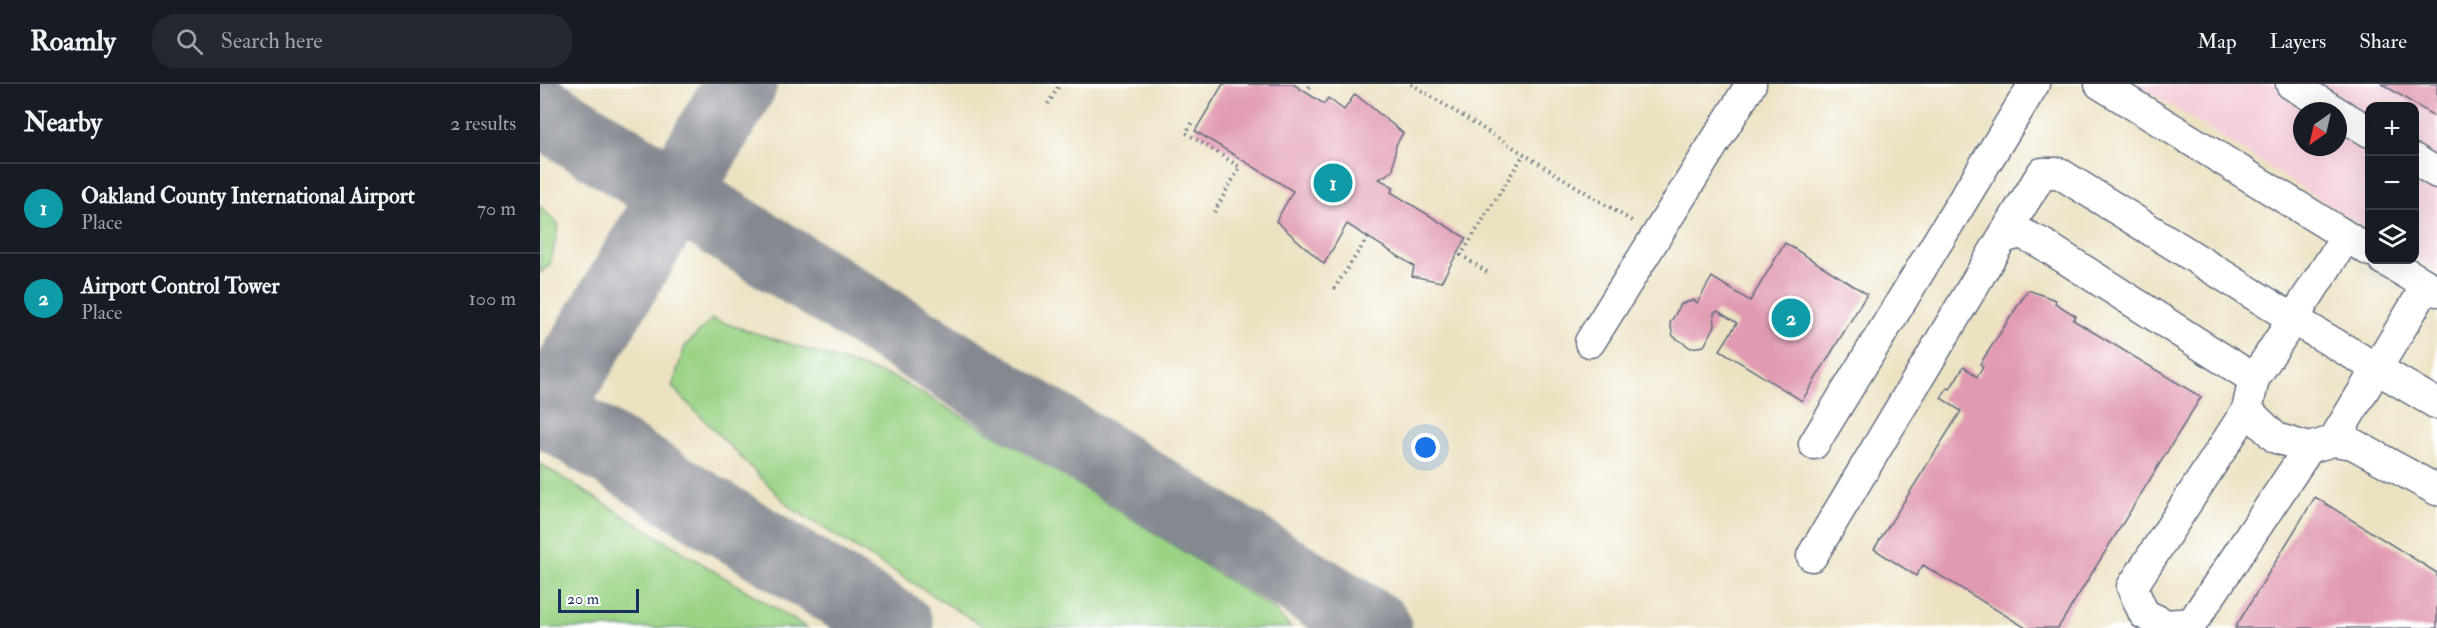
<!DOCTYPE html>
<meta charset="utf-8">
<style>
:root{--surface:#171b24;--page:#242831;--text:#f1f3f6;--muted:#9ea1a6;--line:#363941;--accent:#0b8043}
body{margin:0;font-family:"IM FELL Double Pica",serif;background:var(--page);color:var(--text)}
.controls{position:absolute;right:18px;top:18px;display:grid;overflow:hidden;border-radius:12px;box-shadow:0 6px 24px #0002}
.controls button{width:54px;height:54px;display:grid;place-items:center;padding:0;border:0;border-bottom:2px solid var(--line);background:var(--surface);color:var(--text);font:30px sans-serif}
.compass{position:absolute;left:1753px;top:18px;width:54px;height:54px;border-radius:50%;background:var(--surface);box-shadow:0 6px 24px #0002;rotate:214deg}
.scale{position:absolute;left:18px;bottom:15px;width:81px;box-sizing:border-box;padding-left:6px;border:3px solid #1b2f5e;border-top:0;font-size:16px;line-height:21px;white-space:nowrap;color:#1b2f5e;-webkit-text-stroke:4px #fff;paint-order:stroke}
.you{position:absolute;left:886px;top:364px;width:21px;height:21px;margin:-15px;border:4px solid #fff;border-radius:50%;background:#1a73e8;box-shadow:0 0 0 9px #1a73e833}
.badge{display:grid;place-items:center;width:39px;height:39px;border-radius:50%;background:var(--accent);color:#fff;font-size:20px;font-weight:700}
.pin{position:absolute;translate:-50% -50%;border:3px solid #fff;box-shadow:0 2px 6px #0006}
.list{margin:0;padding:0;list-style:none}
h2{display:flex;justify-content:space-between;align-items:center;height:78px;margin:0;padding:0 24px;font-size:26px}
h2 small{font-size:20px;font-weight:400;color:var(--muted)}
.list li{display:grid;grid-template-columns:39px 1fr auto;gap:18px;align-items:center;box-sizing:border-box;height:90px;padding:0 24px;border-top:2px solid var(--line)}
.list b{display:block;font-size:22px;white-space:nowrap}
.list p{margin:0;font-size:20px;white-space:nowrap;color:var(--muted)}
.list em{font-size:20px;font-style:normal;color:var(--muted)}
.icon{flex:none;width:33px;height:33px;fill:none;stroke:currentColor;stroke-width:2;stroke-linecap:round;stroke-linejoin:round}
.map{position:relative;flex:none;width:1897px;height:544px;overflow:hidden}
header{display:flex;align-items:center;gap:36px;box-sizing:border-box;height:84px;padding:0 30px;background:var(--surface);border-bottom:2px solid var(--line)}
header strong{font-size:28px}
nav{display:flex;gap:33px;margin-inline-start:auto;font-size:21px}
.search{width:420px;height:54px;background:var(--page);display:flex;align-items:center;gap:15px;box-sizing:border-box;padding:0 21px;border-radius:24px;color:var(--muted);font-size:22px}
main{display:flex}
aside{flex:1;background:var(--surface)}
.map>svg:first-child{display:block}
.built{fill:#f4cfdc;fill-rule:evenodd}
.green{fill:#9bd385;stroke:#5b8172;stroke-width:1.5}
.lines{fill:none;stroke-linecap:round;stroke-linejoin:round}
.taxiway{stroke:#848890;stroke-width:72}
.building{fill:#e19ab1}
.minor-casing{stroke:#646e81;stroke-width:33}
.path{stroke:#646e81;stroke-width:4;stroke-dasharray:1.5 4.5;stroke-linecap:butt}
.minor{stroke:#fff;stroke-width:30}
</style>
<header>
<strong>Roamly</strong>
<div class="search"><svg class="icon" aria-label="search" viewBox="0 0 24 24"><circle cx="10" cy="10" r="6"/><path d="M15 15l6 6"/></svg>Search here</div>
<nav><a>Map</a><a>Layers</a><a>Share</a></nav>
</header>
<main>
<aside>
<h2>Nearby<small>2 results</small></h2>
<ul class="list">
<li><span class="badge" style="background:#0f9aa8">1</span><div><b>Oakland County International Airport</b><p>Place</p></div><em>70 m</em></li>
<li><span class="badge" style="background:#0f9aa8">2</span><div><b>Airport Control Tower</b><p>Place</p></div><em>100 m</em></li>
</ul>
</aside>
<div class="map">
<svg width="1897" height="544" viewBox="0 0 1897 544">
<rect width="100%" height="100%" fill="#fff"/>
<filter id="ink" filterUnits="userSpaceOnUse"><feTurbulence type="fractalNoise" baseFrequency=".0167" numOctaves="2"/><feDisplacementMap in="SourceGraphic" scale="12" xChannelSelector="R" yChannelSelector="G"/><feConvolveMatrix kernelMatrix="1 2 1 2 8 2 1 2 1" color-interpolation-filters="sRGB"/></filter>
<filter id="wash" filterUnits="userSpaceOnUse"><feTurbulence type="fractalNoise" baseFrequency=".008" numOctaves="4" result="noise"/><feDisplacementMap in="SourceGraphic" scale="24" xChannelSelector="R" yChannelSelector="G"/><feGaussianBlur stdDeviation="1.35" result="paint"/><feColorMatrix in="noise" values="0 0 0 0 0 0 0 0 0 0 0 0 0 0 0 0 0 1.4 0 .05"/><feComposite in="paint" operator="in"/></filter>
<g filter="url(#wash)">
<rect width="100%" height="100%" fill="#ece2c2"/>
<!-- built -->
<path class="built" d="M1597 0H1897V188L1875 174 1874 22H1830L1829 146ZM1762 27H1798V63H1762Z"/>
<!-- green -->
<path class="green" d="M0 122 19 141 10 180 0 189Z
M172 235 355 294 442 344 492 371 732 524 751 544H446L251 424 132 303 145 262Z
M0 380 267 544H0Z"/>
<g class="lines">
<!-- taxiway -->
<path class="taxiway" d="M0 26 836 544
M0 323 358 544
M7 327 201 0"/>
</g>
<g id="blocks">
<!-- building -->
<path class="building" d="M683 0H753L784 20 788 14 804 26 815 10 863 49 856 61 853 87 839 95 854 103 851 108 926 154 901 198 872 192 874 182 807 140 784 180 736 137 753 107 655 47Z
M1842 0H1897V34Z
M1245 159 1327 210 1262 317 1180 266 1197 239 1178 227 1174 229 1175 242 1164 262 1151 264 1133 252 1130 239 1141 220 1154 216 1157 219 1172 193 1210 217Z
M1488 206 1516 216 1515 219 1536 232 1533 236 1661 313 1518 544H1486L1383 481 1376 492 1334 465 1421 327 1401 314 1407 304 1410 305 1424 282 1437 293 1443 283 1440 280Z
M1775 413 1897 489V544H1695Z"/>
</g>
</g>
<g filter="url(#ink)">
<use href="#blocks" fill-opacity="0" stroke="#646e81" stroke-width="1.5"/>
<g class="lines">
<defs>
<path id="minor" d="M1560 0 1830 167
M1751 0 1795 27
M1798 29 1830 48
M1874 75 1897 89
M1462 154 1502 89H1519L1753 235 1897 320
M1844 176 1897 207
M1050 258 1211 0
M1714 295 1806 153
M1707 326 1592 503 1604 530 1627 541 1652 539 1769 364
M1793 357 1887 201
M1274 360 1494 0
M1272 472 1462 154 1481 149 1501 159 1714 295 1707 326 1736 354 1769 364 1793 357 1813 360 1897 406"/>
</defs>
<!-- minor casing -->
<use href="#minor" class="minor-casing"/>
<!-- path -->
<path class="path" d="M871 0 1092 137
M765 8 772 0
M508 20 520 0
M652 39 646 49 700 83 673 130
M947 188 921 171 984 70
M794 205 828 153"/>
<!-- minor -->
<use href="#minor" class="minor"/>
</g>
</g>
</svg>
<div class="controls">
<button>+</button>
<button>−</button>
<button><svg class="icon" aria-label="layers" viewBox="0 0 24 24"><path d="M12 4l9 5-9 5-9-5zM3 14l9 5 9-5"/></svg></button>
</div>
<svg class="compass" viewBox="-18 -18 36 36"><path d="M0-13l5 13h-10z" fill="#e53935"/><path d="M0 13l5-13h-10z" fill="#9ea1a6"/></svg>
<div class="scale">20 m</div>
<div class="you"></div>
<div class="pin badge" style="left:793px;top:99px;background:#0f9aa8">1</div>
<div class="pin badge" style="left:1251px;top:234px;background:#0f9aa8">2</div>
</div>
</main>
